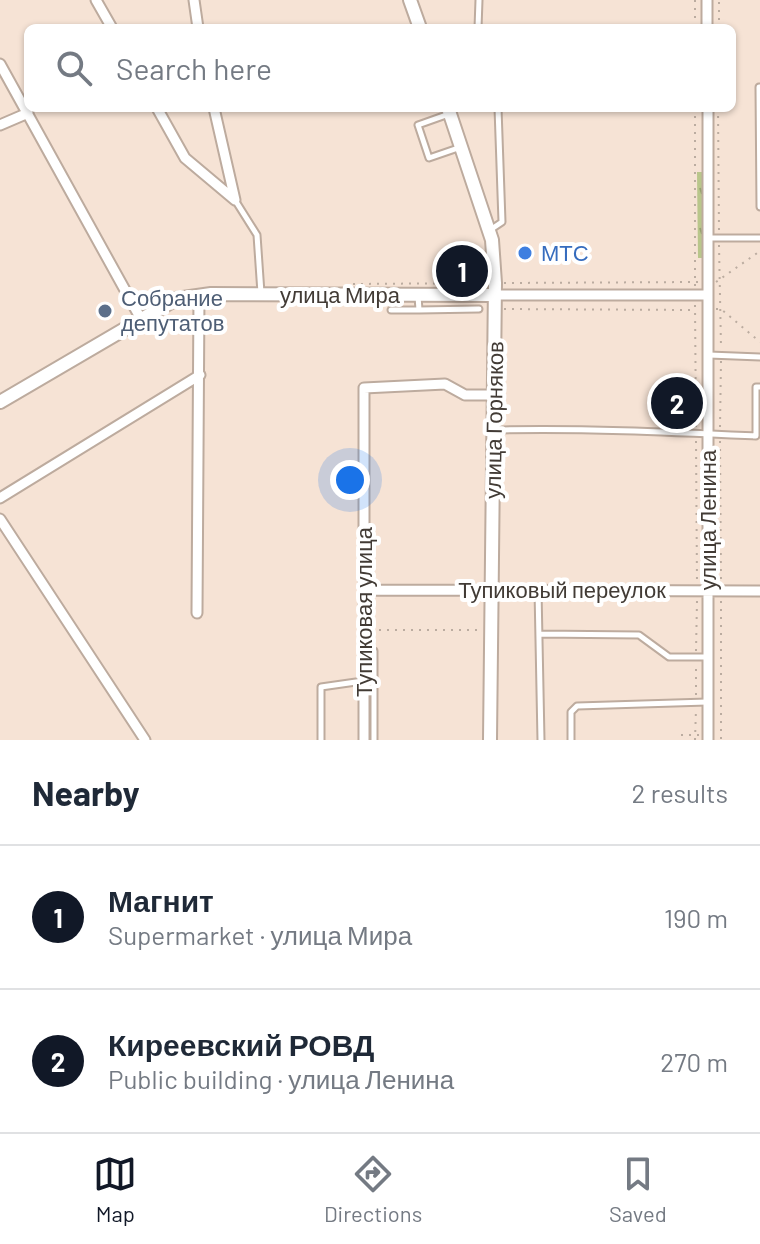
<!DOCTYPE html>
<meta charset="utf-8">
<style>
:root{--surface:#fff;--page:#f2f2f3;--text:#1f2937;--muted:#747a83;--line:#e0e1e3;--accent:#111827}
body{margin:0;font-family:Barlow,sans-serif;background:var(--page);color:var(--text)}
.you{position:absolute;left:350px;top:480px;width:28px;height:28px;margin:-20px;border:6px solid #fff;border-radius:50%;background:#1a73e8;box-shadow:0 0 0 12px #1a73e833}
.badge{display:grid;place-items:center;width:52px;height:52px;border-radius:50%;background:var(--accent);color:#fff;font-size:26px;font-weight:700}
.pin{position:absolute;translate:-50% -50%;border:4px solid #fff;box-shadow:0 2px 8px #0006}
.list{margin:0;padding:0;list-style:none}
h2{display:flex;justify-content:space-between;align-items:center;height:104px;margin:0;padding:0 32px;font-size:34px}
h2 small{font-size:26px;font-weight:400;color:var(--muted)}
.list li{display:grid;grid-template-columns:52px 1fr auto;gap:24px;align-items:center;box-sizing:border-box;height:144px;padding:0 32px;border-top:2px solid var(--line)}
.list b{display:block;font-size:30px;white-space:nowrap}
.list p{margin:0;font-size:26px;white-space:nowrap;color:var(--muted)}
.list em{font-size:26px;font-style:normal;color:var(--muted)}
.icon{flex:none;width:44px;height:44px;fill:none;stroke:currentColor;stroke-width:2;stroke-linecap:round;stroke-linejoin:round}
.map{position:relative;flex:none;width:760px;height:740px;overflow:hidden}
.search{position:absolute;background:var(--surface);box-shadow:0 2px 6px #0004;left:24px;right:24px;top:24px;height:88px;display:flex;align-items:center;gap:20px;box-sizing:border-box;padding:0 28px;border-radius:12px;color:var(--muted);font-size:30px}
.sheet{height:392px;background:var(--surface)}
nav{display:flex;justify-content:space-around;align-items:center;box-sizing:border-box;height:112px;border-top:2px solid var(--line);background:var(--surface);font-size:22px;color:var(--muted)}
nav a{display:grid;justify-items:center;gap:4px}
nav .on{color:var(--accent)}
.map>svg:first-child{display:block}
.grass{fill:url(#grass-tufts)}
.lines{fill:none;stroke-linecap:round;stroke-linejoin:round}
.lane-casing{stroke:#bdab9e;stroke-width:9}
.street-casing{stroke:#bdab9e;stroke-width:13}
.secondary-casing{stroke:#bdab9e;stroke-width:16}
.path{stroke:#bbaca0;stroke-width:2;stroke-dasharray:2 6;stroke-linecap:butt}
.lane{stroke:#fff;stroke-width:5}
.street{stroke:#fff;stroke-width:9}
.secondary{stroke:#fff;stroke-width:12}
.shop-dot{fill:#3f7fe0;stroke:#fff;stroke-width:3}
.service-dot{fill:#5c6f8a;stroke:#fff;stroke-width:3}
.labels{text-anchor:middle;stroke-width:8;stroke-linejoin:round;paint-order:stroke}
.shop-label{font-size:22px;fill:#366cbe;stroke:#fff;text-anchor:start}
.street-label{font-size:22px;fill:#423b35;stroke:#fff}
.service-label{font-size:22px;fill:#4e5e75;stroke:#fff;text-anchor:start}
</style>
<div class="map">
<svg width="760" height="740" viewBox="0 0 760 740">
<defs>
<pattern id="grass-tufts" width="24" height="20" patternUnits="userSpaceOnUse" patternTransform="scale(2)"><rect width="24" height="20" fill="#b9c68b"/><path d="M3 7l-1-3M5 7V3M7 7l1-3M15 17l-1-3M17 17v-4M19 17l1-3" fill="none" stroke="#98a272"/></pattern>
</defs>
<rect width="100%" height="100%" fill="#f6e3d5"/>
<!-- grass -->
<path class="grass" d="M697 172H704V258H698Z"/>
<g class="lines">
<defs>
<path id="lane" d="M478 28 479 0
M759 87 760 207
M449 114 418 125 429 158 461 147
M235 200 257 235 261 293
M490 230 502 222 498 108
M709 238H760
M418 296 419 310 479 309
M391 310H419
M709 355 760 357
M495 430C582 428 668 432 756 436V387H760
M538 590 541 740
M539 634 639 635 669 657H707
M365 650 374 651V740
M321 740V687L363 681
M571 740V712L577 706 707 702"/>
<path id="street" d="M96 0 112 28
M194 0 198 28
M707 0V28
M0 64 141 319
M157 108 185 158 235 200
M214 108 235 200
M708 108V740
M0 125 28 113
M496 295H708
M0 498 200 375
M0 519 145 740
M364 590 760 591
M197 613 199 295
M364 740V388L445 384 465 395H495"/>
<path id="secondary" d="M410 0 420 28
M448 108 492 240 495 283 490 740
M0 402 176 299 211 294 496 295"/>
</defs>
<!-- lane casing -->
<use href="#lane" class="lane-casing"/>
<!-- street casing -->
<use href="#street" class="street-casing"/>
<!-- secondary casing -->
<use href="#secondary" class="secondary-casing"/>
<!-- path -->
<path class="path" d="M695 0V28
M719 28V0
M695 108V287
M718 108 719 231
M719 245 721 347
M716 282 760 251
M504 283 698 282
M353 284 486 283
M695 305 696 427
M504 309 693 310
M716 309H721L760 342
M720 427 721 361
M696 441 697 583
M720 441 721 583
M721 601V740
M371 630H481
M696 651 697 601
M696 695V665
M681 735H700
M695 740 696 709"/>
<!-- lane -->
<use href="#lane" class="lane"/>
<!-- street -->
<use href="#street" class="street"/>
<!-- secondary -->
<use href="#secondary" class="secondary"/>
</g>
<!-- markers -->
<circle class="shop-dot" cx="525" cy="253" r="8"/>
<circle class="service-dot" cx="105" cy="311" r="8"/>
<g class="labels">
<!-- shop labels -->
<g class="shop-label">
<text x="541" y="261">МТС</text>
</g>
<!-- street labels -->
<g class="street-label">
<text x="340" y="303">улица Мира</text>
<text transform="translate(494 420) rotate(-89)" y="8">улица Горняков</text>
<text transform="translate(708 520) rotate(-90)" y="8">улица Ленина</text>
<text x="562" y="598">Тупиковый переулок</text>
<text transform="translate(364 612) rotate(-90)" y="8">Тупиковая улица</text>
</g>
<!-- service labels -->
<g class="service-label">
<text x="121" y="306">Собрание<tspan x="121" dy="25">депутатов</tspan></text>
</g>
</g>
</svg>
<div class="you"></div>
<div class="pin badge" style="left:462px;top:271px">1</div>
<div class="pin badge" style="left:677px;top:403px">2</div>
<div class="search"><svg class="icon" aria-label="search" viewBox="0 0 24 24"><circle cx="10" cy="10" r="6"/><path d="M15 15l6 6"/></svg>Search here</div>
</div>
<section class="sheet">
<h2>Nearby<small>2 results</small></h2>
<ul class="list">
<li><span class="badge">1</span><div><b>Магнит</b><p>Supermarket · улица Мира</p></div><em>190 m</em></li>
<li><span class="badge">2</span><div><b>Киреевский РОВД</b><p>Public building · улица Ленина</p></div><em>270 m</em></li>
</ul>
</section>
<nav>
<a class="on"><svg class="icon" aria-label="map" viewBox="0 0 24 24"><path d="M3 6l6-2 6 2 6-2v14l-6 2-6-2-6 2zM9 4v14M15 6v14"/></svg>Map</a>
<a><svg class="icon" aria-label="directions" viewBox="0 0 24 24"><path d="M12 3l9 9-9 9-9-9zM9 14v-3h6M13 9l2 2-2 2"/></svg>Directions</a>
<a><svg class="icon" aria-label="saved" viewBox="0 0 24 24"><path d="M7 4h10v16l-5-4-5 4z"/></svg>Saved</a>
</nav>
